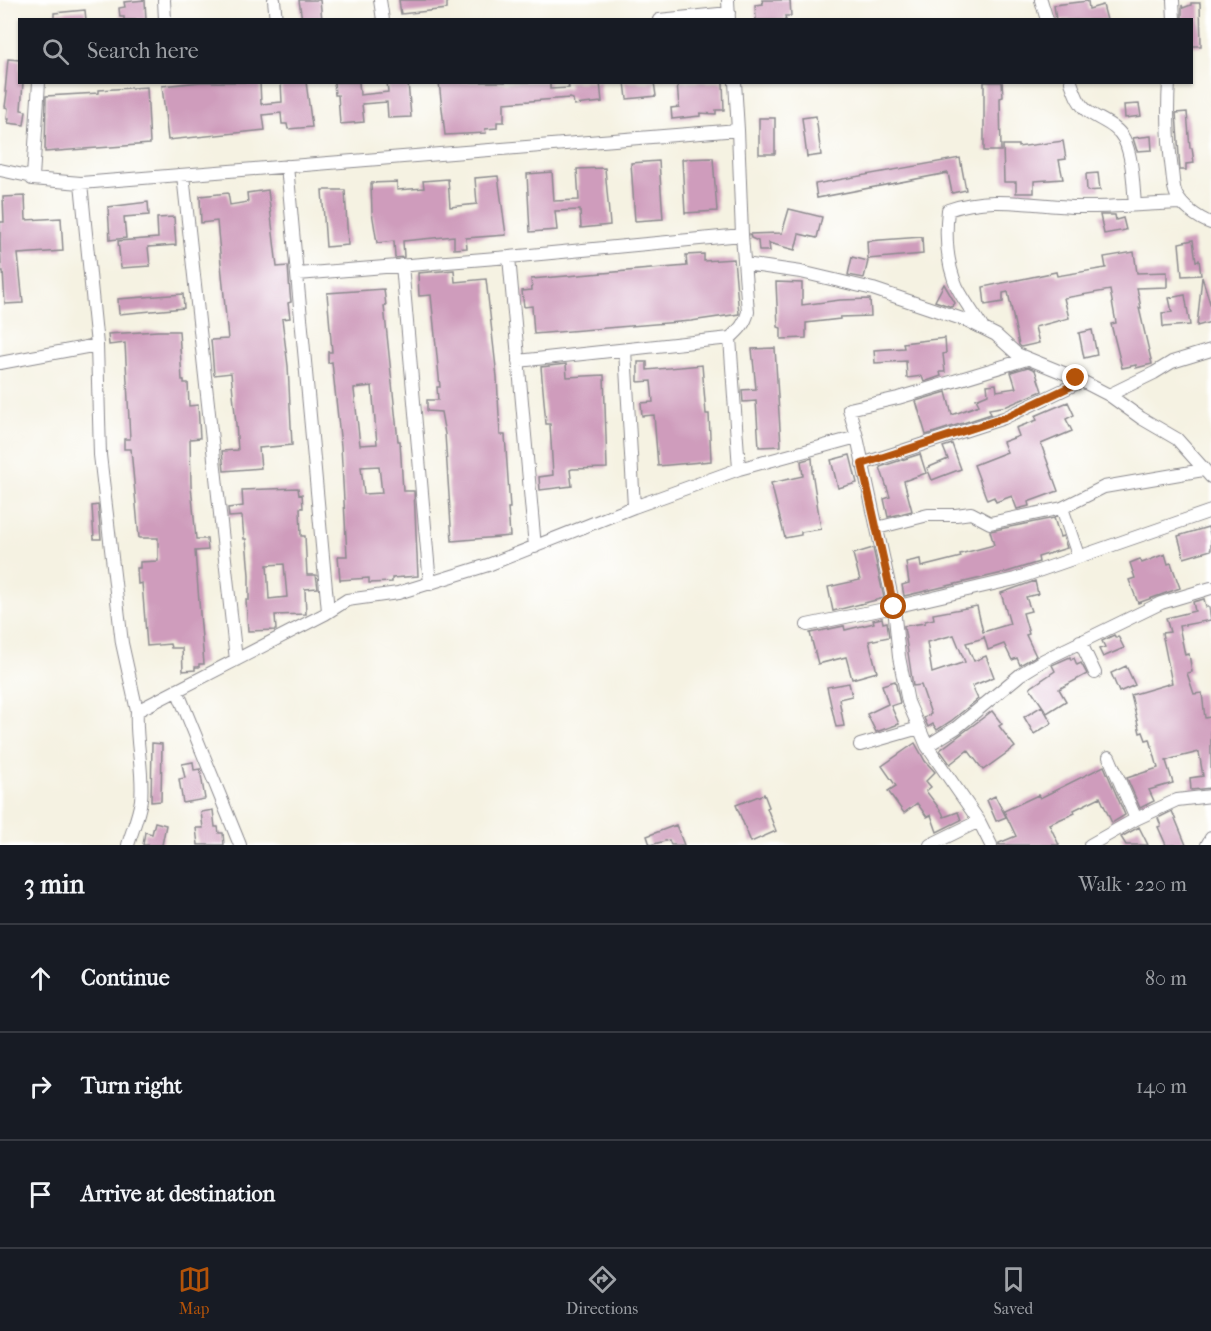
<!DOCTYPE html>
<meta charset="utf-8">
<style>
:root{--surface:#171b24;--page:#20242c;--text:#f1f3f6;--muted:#9ea1a6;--line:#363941;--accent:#b45309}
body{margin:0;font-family:"IM FELL French Canon",serif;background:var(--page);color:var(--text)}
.stop{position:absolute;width:18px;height:18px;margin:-14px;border:4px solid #b45309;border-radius:50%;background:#fff}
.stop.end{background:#b45309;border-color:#fff;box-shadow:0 2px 6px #0008}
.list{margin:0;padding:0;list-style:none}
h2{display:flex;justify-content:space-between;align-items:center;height:78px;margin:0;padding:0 24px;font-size:26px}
h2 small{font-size:20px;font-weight:400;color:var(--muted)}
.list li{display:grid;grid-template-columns:39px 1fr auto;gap:18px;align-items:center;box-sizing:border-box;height:108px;padding:0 24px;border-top:2px solid var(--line)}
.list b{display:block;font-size:22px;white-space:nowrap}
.list em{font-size:20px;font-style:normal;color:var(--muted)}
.icon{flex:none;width:33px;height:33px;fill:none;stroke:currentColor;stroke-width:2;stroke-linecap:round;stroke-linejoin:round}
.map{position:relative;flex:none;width:1211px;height:845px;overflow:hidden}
.search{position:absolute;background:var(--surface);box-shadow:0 2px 4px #0004;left:18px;right:18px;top:18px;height:66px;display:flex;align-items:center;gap:15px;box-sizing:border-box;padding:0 21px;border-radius:0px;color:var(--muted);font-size:22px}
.sheet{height:402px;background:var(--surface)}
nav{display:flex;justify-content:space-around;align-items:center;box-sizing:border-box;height:84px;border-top:2px solid var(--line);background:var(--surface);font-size:16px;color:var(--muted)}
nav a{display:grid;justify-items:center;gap:3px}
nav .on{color:var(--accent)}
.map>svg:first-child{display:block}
.building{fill:#cf9cbc;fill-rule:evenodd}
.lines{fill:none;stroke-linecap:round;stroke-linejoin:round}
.street-casing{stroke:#8c8a8e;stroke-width:14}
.street{stroke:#fff;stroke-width:12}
.route{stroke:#b45309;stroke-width:8}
</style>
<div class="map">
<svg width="1211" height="845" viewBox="0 0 1211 845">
<rect width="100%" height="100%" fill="#fff"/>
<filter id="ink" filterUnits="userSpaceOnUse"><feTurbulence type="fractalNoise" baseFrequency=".0167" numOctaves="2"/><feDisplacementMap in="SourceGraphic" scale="12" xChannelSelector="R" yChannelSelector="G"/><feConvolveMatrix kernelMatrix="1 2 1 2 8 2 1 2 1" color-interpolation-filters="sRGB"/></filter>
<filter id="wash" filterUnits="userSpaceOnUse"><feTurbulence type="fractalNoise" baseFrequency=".008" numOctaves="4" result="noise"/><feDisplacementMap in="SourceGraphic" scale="24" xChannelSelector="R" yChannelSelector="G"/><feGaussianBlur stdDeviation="1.35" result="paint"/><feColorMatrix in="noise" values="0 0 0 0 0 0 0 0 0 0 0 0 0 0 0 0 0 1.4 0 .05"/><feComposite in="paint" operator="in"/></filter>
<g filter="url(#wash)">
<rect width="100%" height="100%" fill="#f5f2e2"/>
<g id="blocks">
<!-- building -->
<path class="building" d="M145 0 146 20H124V17H120L119 8 125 7 124 2Z
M299 0H320L322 20H302Z
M399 0H447V9L401 14Z
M762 0H790L791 16H785L786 20H756L755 5 763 4Z
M1088 1 1089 9 1103 5 1107 20H1056L1054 5Z
M1191 3H1200L1201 46H1191V20H1182V5L1183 8 1191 5Z
M85 10 86 20H54V13Z
M8 59 20 60V82H23L21 110 26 111 24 125 8 123 9 119H7L8 108 5 107 7 92H5Z
M201 82H260L261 104 282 102 281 82H306L312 127 288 129 287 124H282L281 113 263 115 265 130 168 140 162 86Z
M334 82H359L360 95 388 92 387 82H408L411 117 388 118 387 102 362 104 364 122 340 124 338 95H335Z
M439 82H550V89L569 88 568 82H600L602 102 574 105 573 99 570 98 504 103V122H497V128L485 129 486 133 445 135Z
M625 82H654L656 96 627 99Z
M677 82H723L724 110H716V114L700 113V116L672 119 671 108 679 107Z
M984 82H1002L1003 97 1000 98 1001 151H984Z
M147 87 150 144 45 152 46 96 99 93V90Z
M1139 104 1141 116 1125 118 1124 105Z
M1187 112 1190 148H1192L1194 163 1186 164V170H1180L1176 113Z
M816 116 821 155 807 157 802 118Z
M759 118H775V154H759Z
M1151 136 1152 150 1137 151 1133 138Z
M1063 141 1066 159 1059 160 1063 179 1034 181V193H1016V182H1004L1003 145H1018V147Z
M713 158 717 211 685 213 682 159Z
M960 158 966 190 952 193 948 173 817 198 815 184Z
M659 161 663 219 635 221 631 163Z
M605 168 610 225 581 228 580 210 555 211 557 230 530 232 527 174 552 172 554 201 579 200 577 169Z
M1098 173 1100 190 1087 191 1086 174Z
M498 176 506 235 466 238 467 248 454 249V236L403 241 404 257 395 258 394 241 377 243 372 212 371 183 397 182V190L424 188 423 181 448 179 450 207 477 204 475 178Z
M268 190 277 267 288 266 290 293 291 302 288 303 290 318 282 319 288 366 292 445 259 448 261 468 224 471 222 451 238 450 236 424 231 373 214 375 211 340 228 339 227 328 217 221 201 223 200 196 228 193 230 205 248 202 247 193Z
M322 190H345L348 245 326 247Z
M25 196 26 220 61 218 63 251 18 254 23 303 5 304 3 271H1L0 237V222H4L3 197Z
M148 202 149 215 124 217 126 238 110 240 108 207Z
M789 209 822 217 817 238 799 234 795 250 769 243 770 251H759L758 241 751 238 750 234 782 233Z
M1100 215H1115L1116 220 1123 218 1126 230 1104 234Z
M174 217 176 245 148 247 150 266 121 268 118 241 158 238 157 218Z
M922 237 923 254 868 259 867 241Z
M1193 240 1196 261 1199 260 1201 275 1182 276 1179 243Z
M1134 252 1137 273 1167 272V287L1137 288 1141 308H1139L1152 364 1136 368V365L1122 368 1111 324 1116 323 1110 290 1064 298 1069 318 1035 327 1039 343 1021 347 1019 345 1008 292 1003 293V302L985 305 983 287 1056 272 1057 276 1106 268 1104 257Z
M704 254V261L734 259 739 314 691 321 534 334 532 306 524 307 522 291 532 290 531 279 687 266 686 255Z
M852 257 868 261 864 278 848 275Z
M454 270 455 282 486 279 497 377 500 435H505L510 508H508L510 536 452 541 445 434 441 412 427 411V400H438L437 387H440L431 295 419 296 418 273Z
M1202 277 1211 306V322L1197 326Z
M776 282 802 283V305L840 300 870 299 871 316 840 317V319L806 323V338L781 339V328L778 327Z
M944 284 955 303 952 307 935 301Z
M384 289 386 306H384L398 441H400L403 491H414L418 576 392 578V582L369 583V578L340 580 338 556H347L341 446 332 362 328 363V352H332L327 293ZM372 386 377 444 360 445 354 390V388ZM379 466 382 493 364 494 361 467Z
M183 294 184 308 119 314 118 299Z
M1185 295 1190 325 1163 327 1162 313 1172 312 1169 298Z
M1092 330 1097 355 1084 358 1079 333Z
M158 331H179L182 380H184V383H188L189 406 198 405 200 438 190 439 191 486 196 539H207L208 550 195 551 204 664H199V667H195V670L183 671 182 648H171L170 644 147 646 142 583 138 584 137 568H140V562L158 561V538H139L131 449H124V439H130L125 343 109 345 108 334Z
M945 338 946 353 943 354 945 372H940L941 376 924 382 922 376 907 378 906 361 875 363 874 350 904 348 903 343Z
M775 348 781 446 759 447 756 401 743 402 742 390 756 389 752 349Z
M638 362H647V370L702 365 706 414H709L711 461 658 466 654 415 642 416 641 403 653 402 651 381 638 382Z
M566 364 567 377 604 375 607 468 572 469 570 470 572 486 540 490 539 477 553 475 550 424H546L541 367Z
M1028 367 1035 370 1042 391 1007 406 989 409 991 414 926 435 916 401 946 392 952 415 979 405 976 399 988 394 987 385 996 384 997 391 1016 388 1011 372Z
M1068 402 1074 415 1066 419 1072 431 1041 444 1058 491 1028 502 1029 506 1017 509 1012 496 996 502 994 497 987 500 974 465 1007 452 1003 442 1019 436 1016 428 1037 420 1035 416Z
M952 444 961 469 932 480 927 468 948 459 943 447Z
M920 454 926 473 904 481 912 511 888 517 884 499 890 497 880 467Z
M850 455 857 483 838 488 831 460Z
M812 458 813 471H812L821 529 801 532V535L785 538 771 483 803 476 801 461Z
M298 488 299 495 302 494 303 508H300L301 536H305L307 575H316L318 588 305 589 306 614 275 615 276 630 248 631 246 600H249V575L246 539H244L242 516 229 517 228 508 243 506 242 490ZM284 564 287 597 269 599 267 565Z
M98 505 101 539H94L92 506Z
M1054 518 1060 537 1063 536 1067 548 1038 557 1039 562 1007 572 904 596 902 585 909 583 906 562 920 559 921 567 961 557 960 554 994 545 990 531Z
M1208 527 1211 537V550L1184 558 1178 536Z
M873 548 884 598 833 611 828 587 860 580 853 554Z
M1165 554 1168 564 1171 563 1180 588 1138 603 1129 580 1135 578 1130 563 1140 559 1142 563Z
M1035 581 1038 594 1026 597 1031 611 1023 613 1029 634 1026 635 1036 656 1020 665 1017 658 1012 660 1004 644 988 650 984 636V638L966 643 974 661 986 656 994 677 972 686 978 699 951 721 937 730 933 724 928 727 924 718 931 714 921 685 913 686 904 626 925 623V621L934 619 933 614 977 606 983 632 1010 624 1001 593ZM954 635 965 662 932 673 927 642Z
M1204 599 1206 607H1209L1211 620 1179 626 1185 655 1189 654 1192 672 1187 673 1194 694 1202 693 1205 718 1211 717V788L1191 790 1190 778 1203 776 1199 752 1171 759 1166 761 1173 783 1149 790 1154 801 1140 808 1127 778 1158 768 1150 739 1146 740 1143 732 1140 733 1131 695 1172 683 1162 633 1170 632 1166 618 1195 611 1193 602Z
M882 618 883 623 887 622 889 637 869 641 877 672 852 679 846 657 818 664 810 633 844 626 845 630 874 623 873 620Z
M1114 635 1116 638 1118 636 1124 648 1103 657 1099 649 1105 647 1102 641Z
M1070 657 1071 660 1074 658 1077 665 1081 663 1087 674 1059 689 1066 701 1047 713 1030 688 1055 671 1052 665Z
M1126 666 1135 685 1119 692 1111 673Z
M895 681 900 703 891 706 899 724 876 732 867 714 888 704 882 685Z
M849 683 852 696 839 699 844 726 836 727 827 687Z
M1042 706 1052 723 1034 734 1024 717Z
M992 711 1002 724 999 726 1015 747 983 770 968 750 950 764 940 750Z
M152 743 162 744 161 801 151 802Z
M915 743 925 761 935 772 926 781 931 787 926 791 942 812 944 817 958 812 961 820 937 832 931 815 927 817 917 803 904 813 888 791 896 786 882 766Z
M193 762 194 770 200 769 205 799 183 803 179 779 185 778 182 764Z
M1104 766 1125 815 1112 823 1100 797 1074 810 1075 813 1049 824 1059 845H999V843L1016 836 1004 811 1038 795 1040 798Z
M764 794 769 807 767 808 776 831 751 842 736 805Z
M995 796 1006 817 996 821 987 800Z
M213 810 215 827H218L219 833H223L224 845H198L196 828H203L201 812Z
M1172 811 1186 845H1166L1158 827 1161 826 1158 818Z
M155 822 166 825 162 845H143L145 832 152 834Z
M676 825 684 845H671L669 840 650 845 647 836Z
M1139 827 1148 845H1126L1121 837Z"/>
</g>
</g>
<g filter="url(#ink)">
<use href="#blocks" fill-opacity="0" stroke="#8c8a8e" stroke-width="1.5"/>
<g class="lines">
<defs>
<path id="street" d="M164 0 165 20
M274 0 276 20
M380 0 383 20
M728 0 729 20
M1041 0 1047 20
M1173 0 1174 20
M659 20 729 13
M1071 82C1075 93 1078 103 1087 111 1099 120 1117 125 1124 139 1133 158 1133 184 1135 204
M1169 82C1167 112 1168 141 1172 171 1173 178 1173 187 1176 194 1181 206 1199 219 1211 223
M287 166 328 611
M0 170 33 177 32 179 81 183 738 130 735 82
M183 175 236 660
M33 177 39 82
M81 183 97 345 100 455 122 643 137 711
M509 257 535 547
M745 264 801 272 873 289 968 321 996 335 1017 354 1076 378 1109 395 1141 418 1177 439 1211 477
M402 265 430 584
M298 274 509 257 742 235
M982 327C974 314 964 301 957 287 946 262 945 237 948 210 989 195 1030 205 1072 207 1108 208 1146 204 1182 203
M730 338 739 469
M625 350 634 507
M518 361 730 338C739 330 745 324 748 312L742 235 738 130
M0 363 97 345
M1109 395 1154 373 1172 362 1211 350
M857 437 894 607 899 657 908 702 927 746 979 821 991 845
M862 464 1004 418 1082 381
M1062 508 1078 555
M877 528 928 515H956L971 513 990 523 1062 508 1104 487 1203 470
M807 625 894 607 1015 579 1211 511
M1080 641 1095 673
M177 690 240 845
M860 745 919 728
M927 746 956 728 1021 674 1044 660 1161 603 1211 588
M1109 757 1136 819
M128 845C132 831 139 815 141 800 144 770 135 741 137 711L325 614 347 600 398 593 488 565 634 507 739 469 857 437 849 409 898 398 1027 359
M930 845 979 821
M1090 845 1136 819 1177 800 1211 796
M1207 845 1211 838"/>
</defs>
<!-- street casing -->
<use href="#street" class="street-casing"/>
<!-- street -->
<use href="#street" class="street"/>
</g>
</g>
<g class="lines" filter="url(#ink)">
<!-- route -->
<path class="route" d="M894 607 862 464 1004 418 1082 381 1076 378"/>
</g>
</svg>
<div class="stop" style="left:894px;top:607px"></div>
<div class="stop end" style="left:1076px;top:378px"></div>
<div class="search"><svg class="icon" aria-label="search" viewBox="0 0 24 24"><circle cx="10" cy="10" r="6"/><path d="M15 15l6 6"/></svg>Search here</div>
</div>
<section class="sheet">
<h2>3 min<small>Walk · 220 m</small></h2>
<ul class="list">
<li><svg class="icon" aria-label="ahead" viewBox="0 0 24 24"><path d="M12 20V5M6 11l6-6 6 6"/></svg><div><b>Continue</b></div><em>80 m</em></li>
<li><svg class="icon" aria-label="right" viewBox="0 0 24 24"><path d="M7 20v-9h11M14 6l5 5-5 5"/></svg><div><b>Turn right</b></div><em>140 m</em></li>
<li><svg class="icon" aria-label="arrive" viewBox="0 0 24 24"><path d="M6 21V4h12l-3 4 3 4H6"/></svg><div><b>Arrive at destination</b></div></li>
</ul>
</section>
<nav>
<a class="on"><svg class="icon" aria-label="map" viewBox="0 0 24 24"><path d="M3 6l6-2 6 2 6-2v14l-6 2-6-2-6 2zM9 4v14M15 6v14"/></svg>Map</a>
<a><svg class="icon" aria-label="directions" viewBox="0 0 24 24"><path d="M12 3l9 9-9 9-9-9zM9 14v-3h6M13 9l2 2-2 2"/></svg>Directions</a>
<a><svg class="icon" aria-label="saved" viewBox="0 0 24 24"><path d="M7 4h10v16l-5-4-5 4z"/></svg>Saved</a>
</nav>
